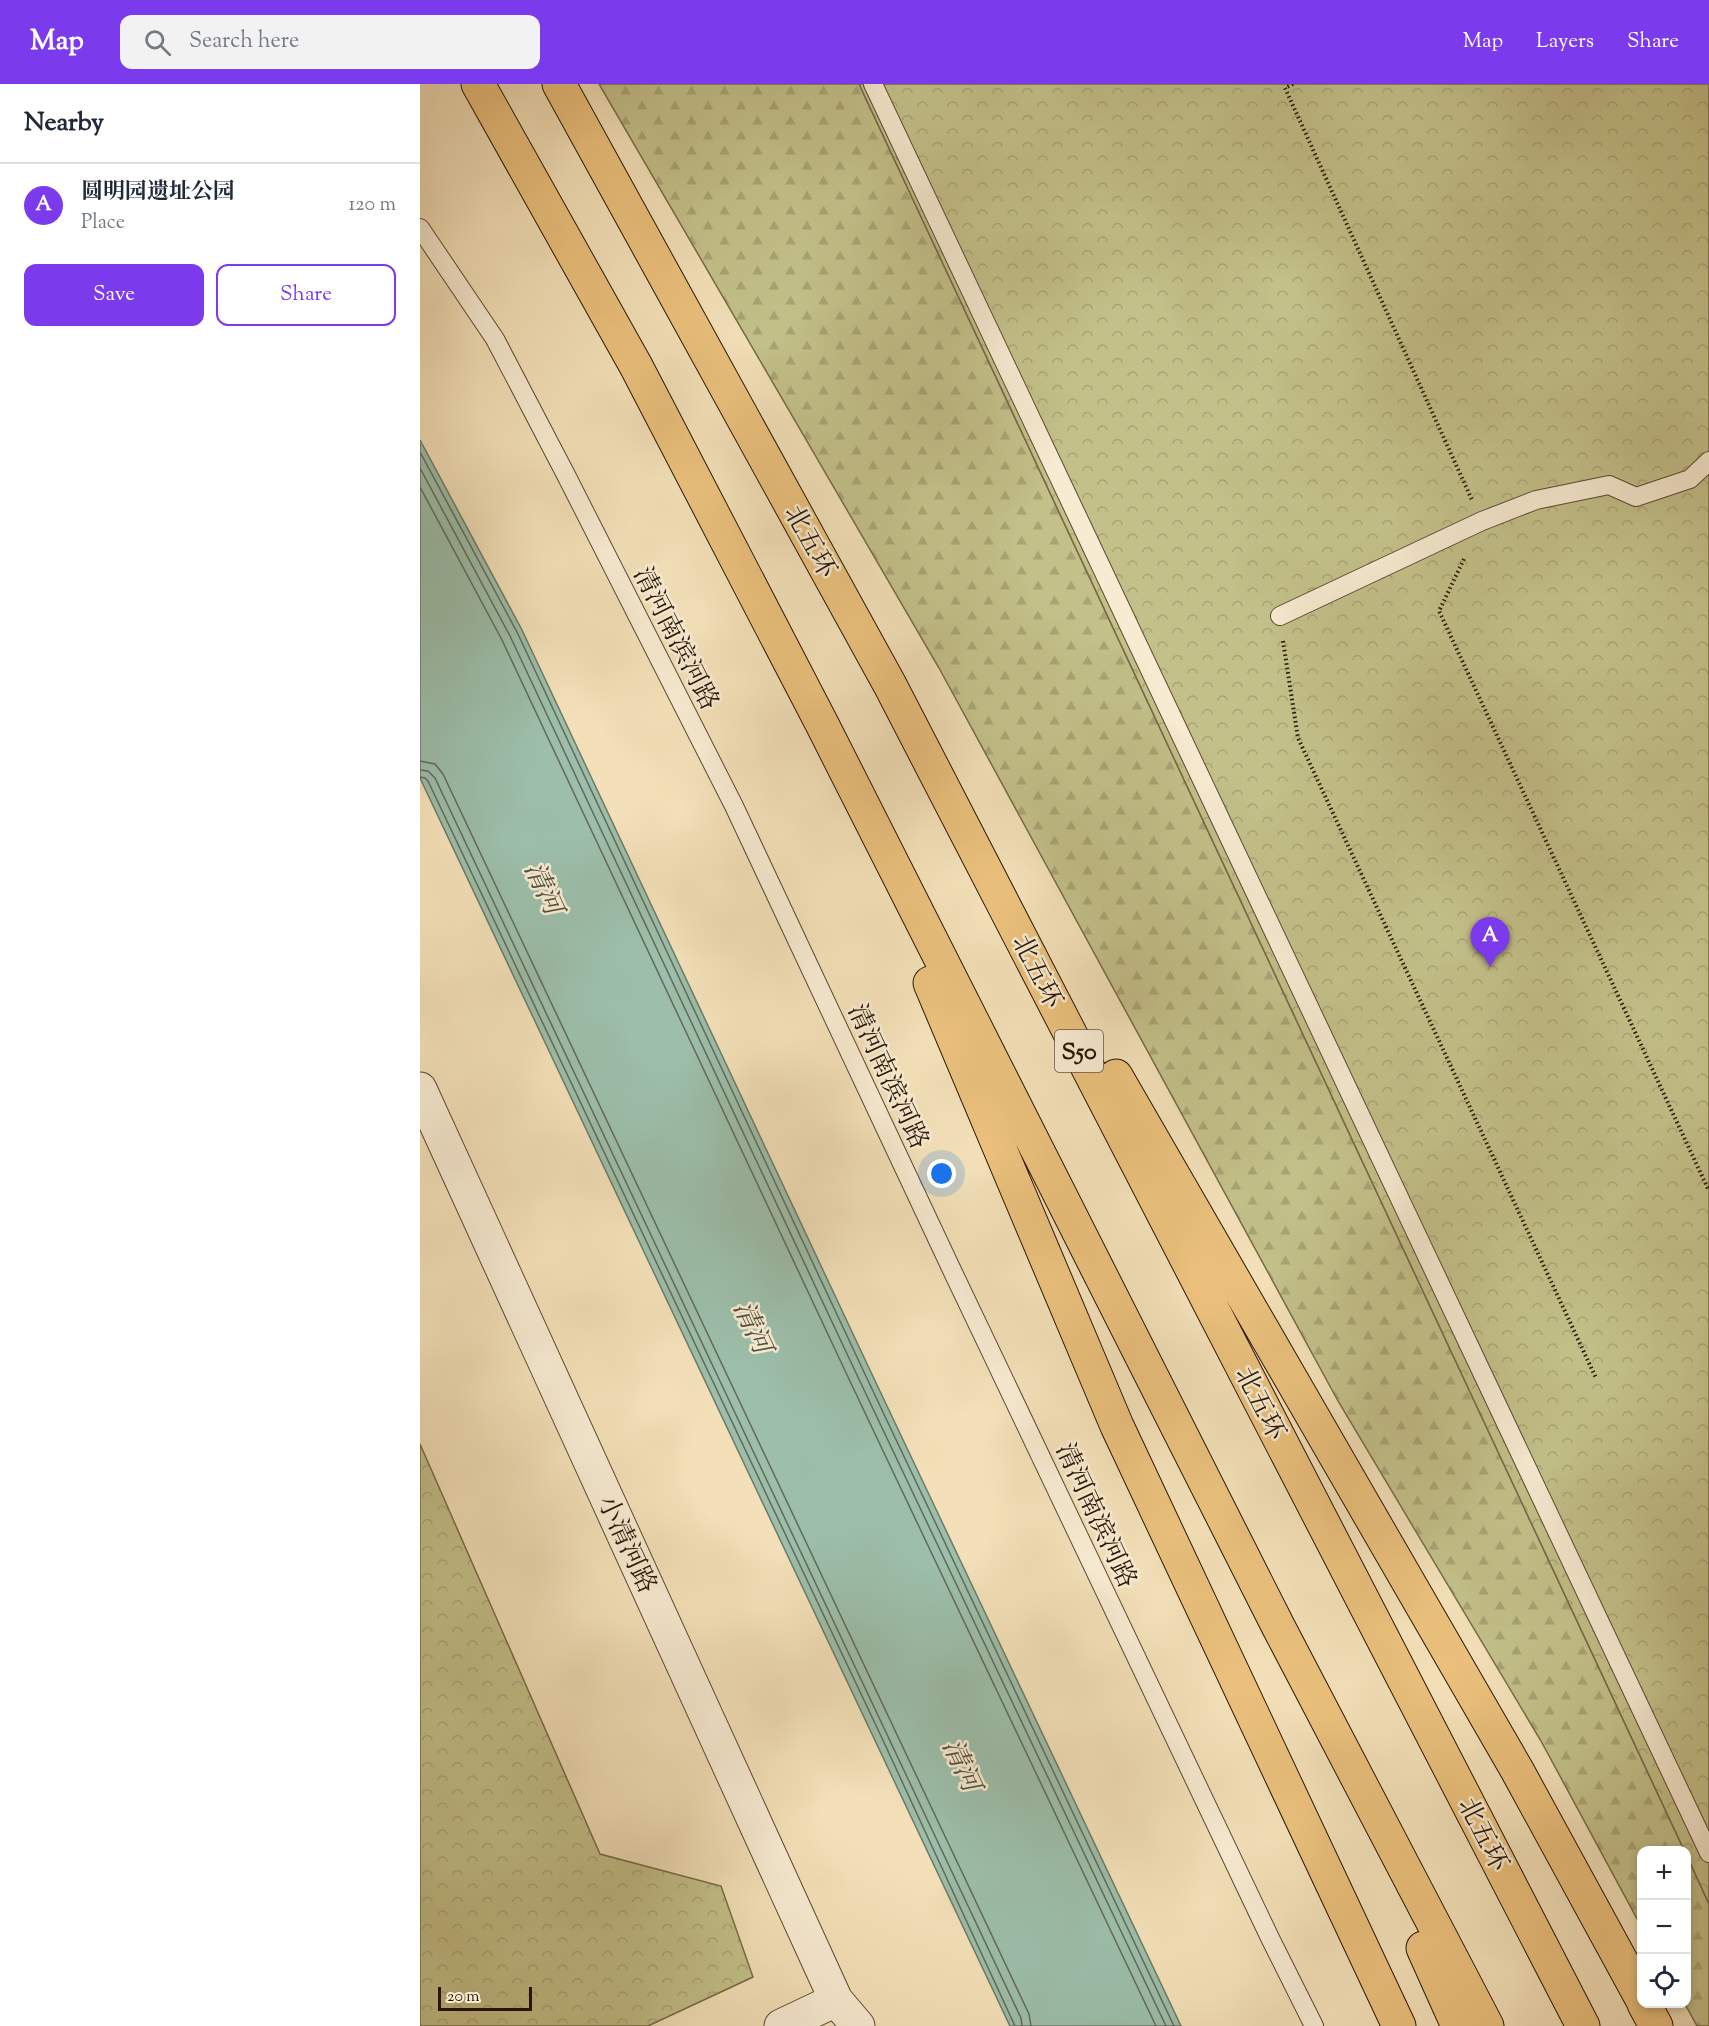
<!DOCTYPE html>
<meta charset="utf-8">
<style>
:root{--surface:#fff;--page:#f2f2f3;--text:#1f2937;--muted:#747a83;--line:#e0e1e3;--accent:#7c3aed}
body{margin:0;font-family:"Sorts Mill Goudy","Noto Serif SC",serif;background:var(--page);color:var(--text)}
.controls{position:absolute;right:18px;bottom:18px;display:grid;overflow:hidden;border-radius:12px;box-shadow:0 3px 9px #0003}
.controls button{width:54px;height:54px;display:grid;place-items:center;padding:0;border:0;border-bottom:2px solid var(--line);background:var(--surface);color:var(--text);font:30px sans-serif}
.scale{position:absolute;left:18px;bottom:15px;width:94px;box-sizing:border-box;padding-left:6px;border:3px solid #281506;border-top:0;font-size:16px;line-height:21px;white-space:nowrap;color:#281506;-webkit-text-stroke:4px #f7ebd1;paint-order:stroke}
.you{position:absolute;left:522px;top:1090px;width:21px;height:21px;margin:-15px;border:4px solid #fff;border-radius:50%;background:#1a73e8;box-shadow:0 0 0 9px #1a73e833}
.badge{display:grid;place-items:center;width:39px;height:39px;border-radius:50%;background:var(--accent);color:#fff;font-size:20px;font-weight:700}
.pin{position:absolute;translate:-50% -50px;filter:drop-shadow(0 2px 3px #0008)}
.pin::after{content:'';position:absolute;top:32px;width:21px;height:18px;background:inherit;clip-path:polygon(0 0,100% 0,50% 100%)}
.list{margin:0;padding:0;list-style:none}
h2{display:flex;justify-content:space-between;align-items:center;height:78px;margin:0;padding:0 24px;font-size:26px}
h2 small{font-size:20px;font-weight:400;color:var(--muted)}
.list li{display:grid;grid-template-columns:39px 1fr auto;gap:18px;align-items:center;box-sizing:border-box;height:84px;padding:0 24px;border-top:2px solid var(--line)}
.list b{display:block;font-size:22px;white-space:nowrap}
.list p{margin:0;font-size:20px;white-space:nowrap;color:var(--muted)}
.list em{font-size:20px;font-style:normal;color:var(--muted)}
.actions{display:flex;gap:12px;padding:18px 24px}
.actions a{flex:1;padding:14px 0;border:2px solid var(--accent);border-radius:12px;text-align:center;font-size:21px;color:var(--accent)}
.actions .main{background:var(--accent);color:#fff}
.icon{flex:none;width:33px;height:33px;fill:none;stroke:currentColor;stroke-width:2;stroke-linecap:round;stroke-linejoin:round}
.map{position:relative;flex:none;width:1289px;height:1942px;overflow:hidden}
header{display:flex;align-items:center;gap:36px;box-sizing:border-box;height:84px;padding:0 30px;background:var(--accent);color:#fff}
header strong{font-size:28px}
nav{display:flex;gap:33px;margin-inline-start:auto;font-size:21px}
.search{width:420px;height:54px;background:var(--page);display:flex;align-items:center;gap:15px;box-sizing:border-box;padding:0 21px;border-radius:12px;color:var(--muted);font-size:22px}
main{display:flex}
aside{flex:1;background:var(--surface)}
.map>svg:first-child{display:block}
.forest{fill:url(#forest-firs);stroke:#766a48;stroke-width:1.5}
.park{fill:url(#park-crowns);stroke:#766a48;stroke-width:1.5}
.water{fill:#9cbeaa;stroke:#6e7a68;stroke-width:1.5}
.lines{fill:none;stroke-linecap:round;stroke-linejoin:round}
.shore{stroke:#626a58;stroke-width:1.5}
.service-casing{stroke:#5b4832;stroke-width:20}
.minor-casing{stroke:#5b4832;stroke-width:35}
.motorway-casing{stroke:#281506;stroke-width:35}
.path{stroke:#281506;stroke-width:4;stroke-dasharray:1.5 3;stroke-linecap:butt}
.service{stroke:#f7ebd1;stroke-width:18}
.minor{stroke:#f7ebd1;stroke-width:33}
.motorway{stroke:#eac07c;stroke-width:33}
.labels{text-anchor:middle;stroke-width:5;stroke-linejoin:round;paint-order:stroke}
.shield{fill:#f7ebd1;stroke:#665543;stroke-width:1.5}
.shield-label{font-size:24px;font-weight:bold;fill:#281506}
.street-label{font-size:26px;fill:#281506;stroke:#f7ebd1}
.water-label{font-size:27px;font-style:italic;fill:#51503f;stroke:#f7ebd1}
</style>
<header>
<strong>Map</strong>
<div class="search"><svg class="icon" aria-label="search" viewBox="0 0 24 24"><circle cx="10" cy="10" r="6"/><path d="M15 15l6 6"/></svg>Search here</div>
<nav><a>Map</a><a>Layers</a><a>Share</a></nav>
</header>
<main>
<aside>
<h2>Nearby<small></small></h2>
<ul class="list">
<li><span class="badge">A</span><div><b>圆明园遗址公园</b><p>Place</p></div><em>120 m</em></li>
</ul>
<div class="actions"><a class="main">Save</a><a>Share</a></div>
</aside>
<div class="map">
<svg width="1289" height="1942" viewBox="0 0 1289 1942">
<defs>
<pattern id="forest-firs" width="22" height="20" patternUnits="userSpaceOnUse" patternTransform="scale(1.5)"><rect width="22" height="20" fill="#c3c089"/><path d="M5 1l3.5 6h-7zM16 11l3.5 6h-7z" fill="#a8a475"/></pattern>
<pattern id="park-crowns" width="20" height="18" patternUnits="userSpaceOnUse" patternTransform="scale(1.5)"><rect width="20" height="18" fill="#c3c089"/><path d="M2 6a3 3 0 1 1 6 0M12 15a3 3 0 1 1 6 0" fill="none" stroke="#a8a475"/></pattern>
</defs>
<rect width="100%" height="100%" fill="#f3e0b8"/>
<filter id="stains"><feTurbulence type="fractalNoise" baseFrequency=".00333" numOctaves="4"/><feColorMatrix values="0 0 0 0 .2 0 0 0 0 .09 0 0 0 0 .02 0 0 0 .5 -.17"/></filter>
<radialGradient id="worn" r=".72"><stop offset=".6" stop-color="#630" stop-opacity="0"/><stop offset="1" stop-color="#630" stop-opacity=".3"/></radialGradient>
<!-- forest -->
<path class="forest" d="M179 0H439L1264 1766H1222L1221 1842 1121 1657 918 1317 519 584Z
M1267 1772 1289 1820V1942H1277L1265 1920H1266Z"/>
<!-- park -->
<path class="park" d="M439 0H1289V1820L1267 1772 1266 1766H1264Z
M0 1360 180 1770 301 1802 333 1893 228 1942H0Z"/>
<!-- water -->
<path class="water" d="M0 356 102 546 449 1284 761 1942H590L0 694Z"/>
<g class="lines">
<!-- shore -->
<path class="shore" d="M0 368 97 548 443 1286 754 1942
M0 384 90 552 436 1289 746 1942
M0 403 82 556 428 1293 736 1942
M0 677 15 680 23 690 609 1930 611 1942
M0 686 8 687 15 694 601 1934 602 1942
M0 693 5 694 8 697 461 1652 595 1942"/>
<defs>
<path id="service" d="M453 0 1289 1769
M0 144 75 255 146 391 314 722 530 1182 850 1854 894 1942
M860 532 1062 437 1116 416 1189 401 1216 413 1270 395 1289 377"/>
<path id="minor" d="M0 1005 416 1916 438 1942
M361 1942 416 1916"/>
<path id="motorway" d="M58 0 216 282 402 640 858 1542 1067 1942
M139 0 470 601 1163 1942
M510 899 697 1342 979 1942
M696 992 1097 1686 1222 1915
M1003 1864 1038 1942
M1224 1920 1236 1942"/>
</defs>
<!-- service casing -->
<use href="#service" class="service-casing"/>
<!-- minor casing -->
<use href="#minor" class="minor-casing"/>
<!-- motorway casing -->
<use href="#motorway" class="motorway-casing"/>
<!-- path -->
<path class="path" d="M873 0 865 4 1052 416
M1044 475 1019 527 1289 1107
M863 557 878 654 1176 1294"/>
<!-- service -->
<use href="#service" class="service"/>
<!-- minor -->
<use href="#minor" class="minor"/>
<!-- motorway -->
<use href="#motorway" class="motorway"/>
</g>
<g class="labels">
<!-- shield labels -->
<rect class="shield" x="635" y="946" width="48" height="42" rx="4.5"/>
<g class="shield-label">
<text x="659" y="975">S50</text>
</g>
<!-- street labels -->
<g class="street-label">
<text transform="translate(391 457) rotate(61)" y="9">北五环</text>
<text transform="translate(257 554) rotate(63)" y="9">清河南滨河路</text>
<text transform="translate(618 887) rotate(63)" y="9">北五环</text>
<text transform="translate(469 992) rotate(65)" y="9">清河南滨河路</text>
<text transform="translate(841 1319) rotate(63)" y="9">北五环</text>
<text transform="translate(677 1431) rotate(65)" y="9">清河南滨河路</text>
<text transform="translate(208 1460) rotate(65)" y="9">小清河路</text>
<text transform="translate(1064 1750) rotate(63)" y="9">北五环</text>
</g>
<!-- water labels -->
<g class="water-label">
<text transform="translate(124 804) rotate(65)" y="9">清河</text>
<text transform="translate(333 1243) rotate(65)" y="9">清河</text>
<text transform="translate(542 1681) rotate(65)" y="9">清河</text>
</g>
</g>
<rect width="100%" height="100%" filter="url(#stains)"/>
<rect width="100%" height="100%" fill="url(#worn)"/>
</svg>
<div class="controls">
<button>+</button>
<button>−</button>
<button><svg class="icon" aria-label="locate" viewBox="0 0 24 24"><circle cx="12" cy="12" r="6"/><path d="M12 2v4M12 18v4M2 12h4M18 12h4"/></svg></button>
</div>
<div class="scale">20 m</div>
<div class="you"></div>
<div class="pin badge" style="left:1070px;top:883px">A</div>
</div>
</main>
